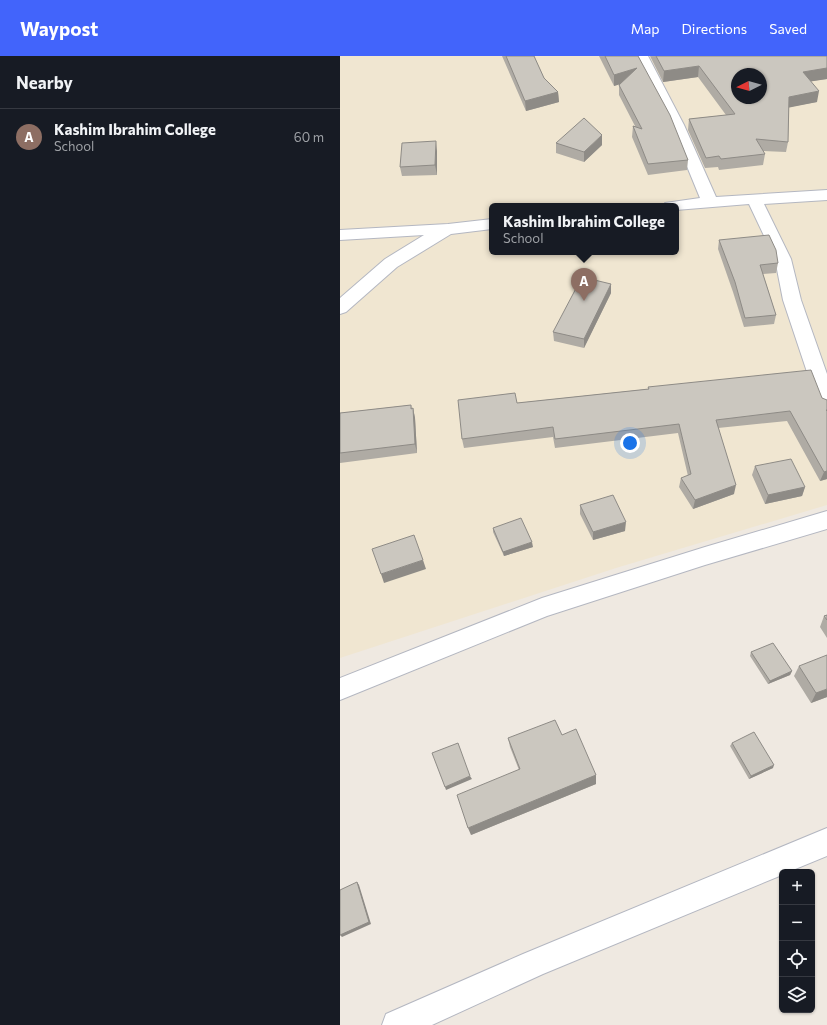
<!DOCTYPE html>
<meta charset="utf-8">
<style>
:root{--surface:#171b24;--page:#20242c;--text:#f1f3f6;--muted:#9ea1a6;--line:#363941;--accent:#4264fb}
body{margin:0;font-family:Commissioner,sans-serif;background:var(--page);color:var(--text)}
.controls{position:absolute;right:12px;bottom:12px;display:grid;overflow:hidden;border-radius:6px;box-shadow:0 1px 3px #0004}
.controls button{width:36px;height:36px;display:grid;place-items:center;padding:0;border:0;border-bottom:1px solid var(--line);background:var(--surface);color:var(--text);font:20px sans-serif}
.compass{position:absolute;left:391px;top:12px;width:36px;height:36px;border-radius:50%;background:var(--surface);box-shadow:0 1px 3px #0004;rotate:265deg}
.you{position:absolute;left:290px;top:387px;width:14px;height:14px;margin:-10px;border:3px solid #fff;border-radius:50%;background:#1a73e8;box-shadow:0 0 0 6px #1a73e833}
.badge{display:grid;place-items:center;width:26px;height:26px;border-radius:50%;background:var(--accent);color:#fff;font-size:13px;font-weight:700}
.pin{position:absolute;translate:-50% -33px;filter:drop-shadow(0 1px 2px #0008)}
.pin::after{content:'';position:absolute;top:21px;width:14px;height:12px;background:inherit;clip-path:polygon(0 0,100% 0,50% 100%)}
.popup{position:absolute;left:149px;top:147px;width:190px;height:52px;box-sizing:border-box;display:grid;place-content:center;border-radius:6px;background:var(--surface);filter:drop-shadow(0 1px 3px #0005);font-size:13px;white-space:nowrap;color:var(--muted)}
.popup b{font-size:15px;color:var(--text)}
.popup::after{content:'';position:absolute;left:50%;top:100%;margin-left:-8px;border:8px solid transparent;border-top-color:var(--surface)}
.list{margin:0;padding:0;list-style:none}
h2{display:flex;justify-content:space-between;align-items:center;height:52px;margin:0;padding:0 16px;font-size:17px}
h2 small{font-size:13px;font-weight:400;color:var(--muted)}
.list li{display:grid;grid-template-columns:26px 1fr auto;gap:12px;align-items:center;box-sizing:border-box;height:56px;padding:0 16px;border-top:1px solid var(--line)}
.list b{display:block;font-size:15px;white-space:nowrap}
.list p{margin:0;font-size:13px;white-space:nowrap;color:var(--muted)}
.list em{font-size:13px;font-style:normal;color:var(--muted)}
.icon{flex:none;width:22px;height:22px;fill:none;stroke:currentColor;stroke-width:2;stroke-linecap:round;stroke-linejoin:round}
.map{position:relative;flex:none;width:487px;height:969px;overflow:hidden}
header{display:flex;align-items:center;gap:24px;box-sizing:border-box;height:56px;padding:0 20px;background:var(--accent);color:#fff}
header strong{font-size:19px}
nav{display:flex;gap:22px;margin-inline-start:auto;font-size:14px}
main{display:flex}
aside{flex:1;background:var(--surface)}
.map>svg:first-child{display:block}
.education{fill:#f0e6d1;fill-rule:evenodd}
.lines{fill:none;stroke-linecap:round;stroke-linejoin:round}
.street-casing{stroke:#b4b7c1;stroke-width:2}
.street{fill:#fff;fill-rule:evenodd}
.wall{fill:#afaba4}
.shaded-wall{fill:#8e8b86}
.building{fill:#cbc7bf;stroke:#8e8b86;fill-rule:evenodd}
</style>
<header>
<strong>Waypost</strong>
<nav><a>Map</a><a>Directions</a><a>Saved</a></nav>
</header>
<main>
<aside>
<h2>Nearby<small></small></h2>
<ul class="list">
<li><span class="badge" style="background:#8d6e63">A</span><div><b>Kashim Ibrahim College</b><p>School</p></div><em>60 m</em></li>
</ul>
</aside>
<div class="map">
<svg width="487" height="969" viewBox="0 0 487 969">
<rect width="100%" height="100%" fill="#efe9e1"/>
<!-- education -->
<path class="education" d="M0 0H487V449L276 512 0 602ZM397 18H421V42H397ZM152 150H336V196H152Z"/>
<g class="lines">
<defs>
<path id="street" d="M294 0H308L344 69 376 141 487 134V144L424 148 451 203 461 244 487 318V353L480 351 477 346 443 244 435 203 409 148 336 154V150H323L325 147 360 142 330 69Z
M152 163V173L111 178 57 211 6 256 0 258V242L45 203 84 179 0 184V174L108 168Z
M487 455V473L365 509 207 560 0 644V622L202 542 365 491Z
M487 772V800L448 816H442V819L203 918 92 969H42L46 958 183 898Z"/>
</defs>
<!-- street casing -->
<use href="#street" class="street-casing"/>
<!-- street -->
<use href="#street" class="street"/>
</g>
<!-- wall -->
<path class="wall" d="M162 0H194L204 22 218 36 219 46 186 55Z
M259 0H298L348 104 347 114 308 119 292 81 293 70H295L279 39V29L280 28 274 30Z
M310 0H487V23L471 25 477 46 449 51 448 86 446 96 423 95 425 98 423 109 379 114 378 111 365 112 348 74 349 63 386 59 358 21 323 26Z
M216 87 262 89 244 106 216 97Z
M97 95V119L62 120 60 111Z
M379 184 438 207 436 217 423 218 436 259 434 268 404 271 393 236 378 193Z
M271 228V237L244 292 214 285 213 276Z
M308 331 482 342 487 344V423L480 425 447 365 378 372 394 438 353 453 339 431 341 422 348 420 338 377 215 392 213 381 124 392 122 383 177 347 308 333Z
M71 349 72 353 73 352 75 362 77 397 0 407V357Z
M415 410 465 431 462 440 425 448 412 419Z
M240 449 285 475 253 484 240 458Z
M153 472 193 491 164 500 153 476Z
M487 559V582L480 571 484 560Z
M411 596 452 615 450 619 428 628 410 600Z
M459 610 487 641 471 647 454 620Z
M222 679 256 719V728L131 779 179 714 170 691 168 682Z
M392 687 433 712 409 723 390 690Z"/>
<!-- shaded-wall -->
<path class="shaded-wall" d="M359 10 358 21 323 26 324 15Z
M297 12V23L274 30V19Z
M487 12V23L461 27 463 16Z
M479 35 477 46 447 52 449 41Z
M218 36 219 46 186 55 185 45Z
M262 79V89L244 106V96Z
M96 85 97 95V119L95 109Z
M271 228V237L244 292V283Z
M73 352 75 362 77 397 75 388Z
M487 415V423L480 425 484 416Z
M396 429 394 438 353 453 355 444Z
M465 431 462 440 425 448 428 439Z
M286 466 285 475 253 484V476Z
M192 486 193 491 164 500 163 496Z
M83 504 86 513 44 527 41 518Z
M452 615 450 619 428 628 430 625Z
M487 633V641L471 647 476 637Z
M434 709 433 712 409 723 411 720Z
M256 719V728L131 779 128 772Z
M130 720 132 723 106 734 105 731Z
M17 826 19 829 31 868 2 881 0 879Z"/>
<!-- building -->
<path class="building" d="M166 0H194L204 22 218 36 185 45Z
M265 0H298L330 59 348 104 308 108 293 70 302 73 279 29 297 12 274 19Z
M316 0H487V12L463 16 479 35 449 41 448 86 416 83 425 98 381 103 379 100 366 102 349 63 395 58 359 10 324 15ZM397 18H421V42H397Z
M244 62 262 79 244 96 216 87Z
M96 85 95 109 60 111 62 87Z
M429 179 436 194 438 207 420 209 436 259 405 262 395 226 379 184Z
M242 221 271 228 244 283 213 276Z
M471 314 482 342 487 344V354H486L487 355V415L484 416 450 355 376 364 396 429 355 444 341 422 351 418 339 368 215 383 213 371 122 383 118 344 175 337 177 347 309 333 308 331Z
M71 349V353L73 352 75 388 0 397V357Z
M451 403 465 431 428 439 415 410Z
M273 439 286 466 253 476 240 449Z
M181 462 192 486 163 496 153 472Z
M74 479 83 504 41 518 32 493Z
M487 559V564L484 560Z
M433 587 452 615 430 625 411 596Z
M487 599V633L476 637 459 610Z
M215 664 222 679 236 673 256 719 128 772 117 739 180 713 168 682Z
M414 676 434 709 411 720 392 687Z
M118 687 130 720 105 731 92 697Z
M17 826 29 866 0 879V834Z"/>
</svg>
<div class="controls">
<button>+</button>
<button>−</button>
<button><svg class="icon" aria-label="locate" viewBox="0 0 24 24"><circle cx="12" cy="12" r="6"/><path d="M12 2v4M12 18v4M2 12h4M18 12h4"/></svg></button>
<button><svg class="icon" aria-label="layers" viewBox="0 0 24 24"><path d="M12 4l9 5-9 5-9-5zM3 14l9 5 9-5"/></svg></button>
</div>
<svg class="compass" viewBox="-18 -18 36 36"><path d="M0-13l5 13h-10z" fill="#e53935"/><path d="M0 13l5-13h-10z" fill="#9ea1a6"/></svg>
<div class="you"></div>
<div class="pin badge" style="left:244px;top:245px;background:#8d6e63">A</div>
<div class="popup"><b>Kashim Ibrahim College</b>School</div>
</div>
</main>
